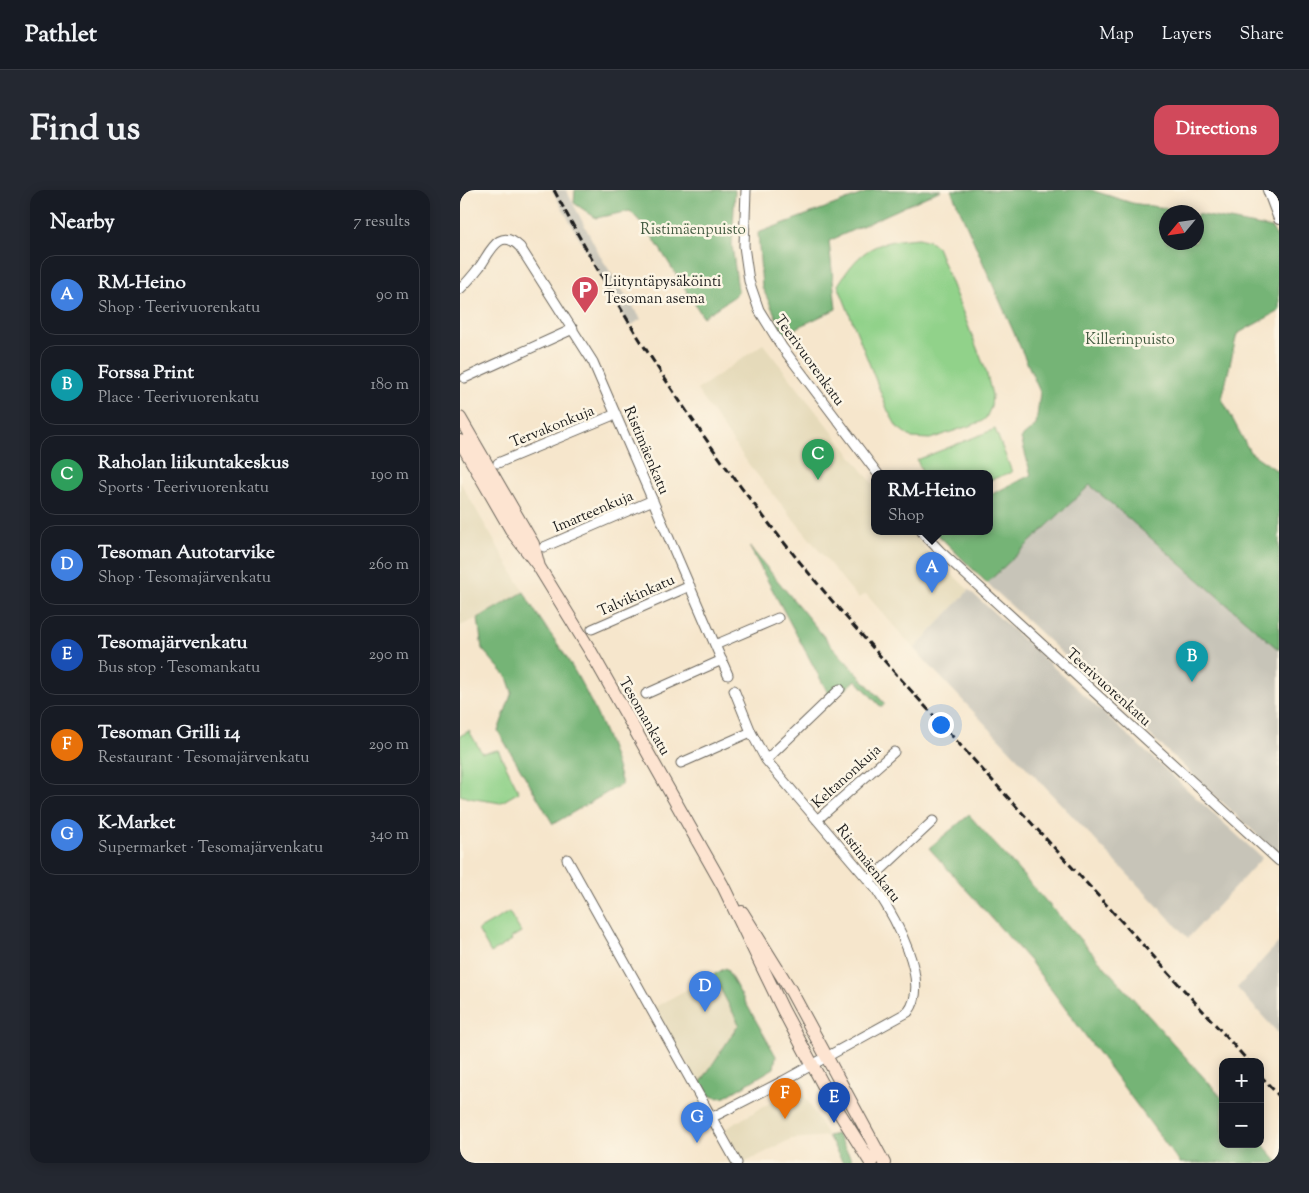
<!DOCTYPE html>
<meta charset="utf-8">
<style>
:root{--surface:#171b24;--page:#242831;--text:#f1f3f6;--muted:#9ea1a6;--line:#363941;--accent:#d1495b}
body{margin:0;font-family:"Sorts Mill Goudy",serif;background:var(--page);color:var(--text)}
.controls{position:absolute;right:15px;bottom:15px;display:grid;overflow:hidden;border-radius:10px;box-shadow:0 2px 12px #0003}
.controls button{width:45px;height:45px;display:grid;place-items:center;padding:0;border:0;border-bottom:1px solid var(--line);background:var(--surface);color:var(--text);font:25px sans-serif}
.compass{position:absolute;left:699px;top:15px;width:45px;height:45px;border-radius:50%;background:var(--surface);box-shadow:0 2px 12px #0003;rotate:241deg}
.you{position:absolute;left:480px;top:534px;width:18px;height:18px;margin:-12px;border:4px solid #fff;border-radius:50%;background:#1a73e8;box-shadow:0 0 0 8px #1a73e833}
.badge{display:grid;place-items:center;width:32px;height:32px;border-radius:50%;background:var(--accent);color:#fff;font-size:16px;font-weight:700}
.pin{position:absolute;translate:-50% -41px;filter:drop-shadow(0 1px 2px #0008)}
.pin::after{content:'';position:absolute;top:26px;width:18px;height:15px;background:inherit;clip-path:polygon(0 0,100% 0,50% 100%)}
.popup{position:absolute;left:411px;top:280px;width:122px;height:65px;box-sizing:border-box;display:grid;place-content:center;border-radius:10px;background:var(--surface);filter:drop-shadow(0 1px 4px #0005);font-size:16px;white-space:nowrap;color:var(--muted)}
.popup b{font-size:19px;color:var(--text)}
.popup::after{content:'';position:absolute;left:50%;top:100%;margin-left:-10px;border:10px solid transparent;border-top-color:var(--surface)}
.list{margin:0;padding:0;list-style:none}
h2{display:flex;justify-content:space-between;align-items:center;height:65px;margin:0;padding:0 20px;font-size:21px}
h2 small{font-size:16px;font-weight:400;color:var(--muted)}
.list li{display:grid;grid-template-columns:32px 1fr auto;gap:15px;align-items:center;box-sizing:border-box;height:80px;margin:0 10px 10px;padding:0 10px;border:1px solid var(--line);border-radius:15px}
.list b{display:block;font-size:19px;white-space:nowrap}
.list p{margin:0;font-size:16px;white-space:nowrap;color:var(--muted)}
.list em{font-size:16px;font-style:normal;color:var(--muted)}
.map{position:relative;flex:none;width:819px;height:973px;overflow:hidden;border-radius:15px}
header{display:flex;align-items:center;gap:30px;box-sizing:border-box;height:70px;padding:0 25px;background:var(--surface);border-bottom:1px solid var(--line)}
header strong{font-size:24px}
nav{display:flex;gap:28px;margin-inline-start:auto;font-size:18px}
.intro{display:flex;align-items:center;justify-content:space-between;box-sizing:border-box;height:120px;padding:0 30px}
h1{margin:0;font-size:35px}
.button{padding:12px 22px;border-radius:15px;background:var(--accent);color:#fff;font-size:18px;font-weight:700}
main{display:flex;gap:30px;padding:0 30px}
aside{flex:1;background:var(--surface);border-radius:15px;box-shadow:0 2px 12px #0003}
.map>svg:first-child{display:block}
.built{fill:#e5daba}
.industrial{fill:#c7c4b8}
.green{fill:#91d28a;stroke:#567753}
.forest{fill:#74b476;stroke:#486849}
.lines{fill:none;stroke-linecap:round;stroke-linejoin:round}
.minor-casing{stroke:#68635a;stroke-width:11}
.tertiary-casing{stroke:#68635a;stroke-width:12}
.secondary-casing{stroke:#68635a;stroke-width:14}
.minor{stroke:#fff;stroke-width:9}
.tertiary{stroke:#fff;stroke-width:10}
.secondary{stroke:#fde4d1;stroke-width:12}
.rail{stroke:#1c1c1c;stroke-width:3;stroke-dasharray:8 4;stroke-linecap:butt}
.labels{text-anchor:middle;stroke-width:5;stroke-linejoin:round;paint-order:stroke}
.park-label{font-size:15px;fill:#455c42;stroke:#fcf5e5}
.poi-label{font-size:15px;fill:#1c1c1c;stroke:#fcf5e5;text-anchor:start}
.street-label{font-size:15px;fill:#1c1c1c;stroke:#fcf5e5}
</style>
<header>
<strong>Pathlet</strong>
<nav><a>Map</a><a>Layers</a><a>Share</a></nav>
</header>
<div class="intro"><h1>Find us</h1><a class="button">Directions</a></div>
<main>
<aside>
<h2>Nearby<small>7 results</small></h2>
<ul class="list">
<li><span class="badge" style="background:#3f7fe0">A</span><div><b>RM-Heino</b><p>Shop · Teerivuorenkatu</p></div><em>90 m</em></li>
<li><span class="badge" style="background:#0f9aa8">B</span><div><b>Forssa Print</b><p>Place · Teerivuorenkatu</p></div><em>180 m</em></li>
<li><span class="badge" style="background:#2e9e5b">C</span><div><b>Raholan liikuntakeskus</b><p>Sports · Teerivuorenkatu</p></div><em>190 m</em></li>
<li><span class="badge" style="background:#3f7fe0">D</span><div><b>Tesoman Autotarvike</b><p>Shop · Tesomajärvenkatu</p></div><em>260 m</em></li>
<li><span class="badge" style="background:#1a4fb4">E</span><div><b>Tesomajärvenkatu</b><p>Bus stop · Tesomankatu</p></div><em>290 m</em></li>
<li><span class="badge" style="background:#e8710a">F</span><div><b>Tesoman Grilli 14</b><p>Restaurant · Tesomajärvenkatu</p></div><em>290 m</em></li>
<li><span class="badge" style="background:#3f7fe0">G</span><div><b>K-Market</b><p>Supermarket · Tesomajärvenkatu</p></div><em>340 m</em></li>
</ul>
</aside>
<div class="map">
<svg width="819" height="973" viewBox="0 0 819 973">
<rect width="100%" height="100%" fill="#fcf5e5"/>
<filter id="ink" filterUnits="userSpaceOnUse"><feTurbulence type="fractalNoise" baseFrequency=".02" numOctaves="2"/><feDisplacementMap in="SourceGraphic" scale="10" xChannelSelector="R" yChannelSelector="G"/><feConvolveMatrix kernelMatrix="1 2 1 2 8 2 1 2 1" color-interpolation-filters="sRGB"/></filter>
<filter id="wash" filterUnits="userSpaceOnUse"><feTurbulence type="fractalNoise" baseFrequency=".0096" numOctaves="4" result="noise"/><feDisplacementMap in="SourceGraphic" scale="20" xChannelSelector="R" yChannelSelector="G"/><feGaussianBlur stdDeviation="1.12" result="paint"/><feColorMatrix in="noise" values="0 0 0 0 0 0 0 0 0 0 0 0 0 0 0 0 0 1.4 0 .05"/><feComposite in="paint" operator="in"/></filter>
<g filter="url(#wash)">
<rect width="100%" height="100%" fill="#f6e6cc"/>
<!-- built -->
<path class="built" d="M303 154 414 295V342H452L466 360 509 400 454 459 406 404 398 408 290 276 237 200Z
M0 292 64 402 18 428 0 436Z
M253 785 279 834 239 895 195 817Z
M339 896 368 946 331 949 284 973 265 939Z"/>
<!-- industrial -->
<path class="industrial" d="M92 0H106L142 69 181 129 169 137Z
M630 294 819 460V665L527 393Z
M509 400 802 668 728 748 454 459Z
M819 752V844L777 798Z"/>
<!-- green -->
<path class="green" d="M459 48 469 51 477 57 526 181 532 205 531 217 526 228 521 232 470 249 452 248 437 237 428 221 378 95C401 58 416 51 459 48Z
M535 239 552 282 530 290V284H463L457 270Z
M9 541 22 563 38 560 59 602 40 613C26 610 13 610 0 605V546Z
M49 722 61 742 51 748 52 750 31 763 18 740Z"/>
<!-- forest -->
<path class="forest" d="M115 0H275L272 55 278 101 275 106 243 127 188 40 170 21 136 28 114 13Z
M413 0H481L369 51 376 119 324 144 302 97 298 43Z
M491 0H631L672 13 730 22H706V52H736L737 24 812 38 819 51V121L777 144 762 209 790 262 819 282V460L630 295 527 393 475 342H530V305L571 285 561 248 576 235 580 202Z
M289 356 370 454 425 514 421 517 396 490 385 500 379 494 369 505Z
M64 402C76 426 94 447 108 470 132 510 150 549 162 594L93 634 38 541 52 502 47 487 22 459 18 428Z
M509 625 763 909V954H800V951L819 973H720L570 771 469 658Z
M266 778 316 866 314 878 265 907C252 910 247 904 239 895L279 834 253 785Z
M377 944 394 973H383L368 946Z"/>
</g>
<g filter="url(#ink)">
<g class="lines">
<defs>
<path id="minor" d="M286 0 284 56 289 91 299 120 322 157 418 284
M0 99C8 92 14 84 21 75 31 60 40 37 60 57L133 172 268 485
M5 188 113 139
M38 273 156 224
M462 342 480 361 819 671
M84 357 193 310
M132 439 230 396
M255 455 318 428
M186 504 262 470
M306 570 380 499
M221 573 291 542
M357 630 434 562
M107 669 277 973
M409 691 473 631
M251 928 323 891 448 822C472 792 434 726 416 699L306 570 291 542 274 500"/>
<path id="tertiary" d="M808 0 819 29"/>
<path id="secondary" d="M0 228 73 354 79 377 131 462 263 696 323 820 369 906 411 973
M0 251 53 343 77 374
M282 722 331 801 424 973"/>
</defs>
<!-- minor casing -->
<use href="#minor" class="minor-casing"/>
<!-- tertiary casing -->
<use href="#tertiary" class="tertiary-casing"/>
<!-- secondary casing -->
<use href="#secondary" class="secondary-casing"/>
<!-- minor -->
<use href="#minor" class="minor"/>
<!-- tertiary -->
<use href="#tertiary" class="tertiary"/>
<!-- secondary -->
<use href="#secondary" class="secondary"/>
<!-- rail -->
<path class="rail" d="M94 0C155 116 226 228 307 331 373 416 447 496 520 577 610 675 700 773 789 872
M800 885 819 906"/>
</g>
</g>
<!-- icons -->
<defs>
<symbol id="parking-pin" viewBox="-11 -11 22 30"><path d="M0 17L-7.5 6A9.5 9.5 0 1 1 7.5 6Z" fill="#d1495b" stroke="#fcf5e5"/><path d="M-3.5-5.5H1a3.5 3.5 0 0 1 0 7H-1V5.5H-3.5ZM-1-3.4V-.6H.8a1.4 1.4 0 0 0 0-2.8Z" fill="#fff"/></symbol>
</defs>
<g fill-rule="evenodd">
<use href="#parking-pin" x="109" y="84" width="32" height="43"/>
</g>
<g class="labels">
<!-- park labels -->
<g class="park-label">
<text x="233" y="44">Ristimäenpuisto</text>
<text x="670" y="154">Killerinpuisto</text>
</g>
<!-- poi labels -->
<g class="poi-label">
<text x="144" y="96">Liityntäpysäköinti<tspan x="144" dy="17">Tesoman asema</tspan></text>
</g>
<!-- street labels -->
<g class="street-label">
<text transform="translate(350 170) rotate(54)" y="5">Teerivuorenkatu</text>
<text transform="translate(92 236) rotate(-22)" y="5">Tervakonkuja</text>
<text transform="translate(187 260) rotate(67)" y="5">Ristimäenkatu</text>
<text transform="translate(133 321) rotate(-23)" y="5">Imarteenkuja</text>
<text transform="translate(176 405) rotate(-24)" y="5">Talvikinkatu</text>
<text transform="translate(649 497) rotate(42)" y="5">Teerivuorenkatu</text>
<text transform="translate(185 526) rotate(60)" y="5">Tesomankatu</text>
<text transform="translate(386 586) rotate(-42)" y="5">Keltanonkuja</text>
<text transform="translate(409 673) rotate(52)" y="5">Ristimäenkatu</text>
</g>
</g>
</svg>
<div class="controls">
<button>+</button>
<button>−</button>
</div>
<svg class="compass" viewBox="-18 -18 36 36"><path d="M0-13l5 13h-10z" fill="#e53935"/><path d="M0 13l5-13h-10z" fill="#9ea1a6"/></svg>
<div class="you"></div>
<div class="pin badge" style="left:472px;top:403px;background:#3f7fe0">A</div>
<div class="popup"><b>RM-Heino</b>Shop</div>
<div class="pin badge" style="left:732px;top:492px;background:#0f9aa8">B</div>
<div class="pin badge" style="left:358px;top:290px;background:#2e9e5b">C</div>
<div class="pin badge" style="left:245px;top:822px;background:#3f7fe0">D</div>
<div class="pin badge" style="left:374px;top:933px;background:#1a4fb4">E</div>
<div class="pin badge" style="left:325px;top:929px;background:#e8710a">F</div>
<div class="pin badge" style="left:237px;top:953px;background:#3f7fe0">G</div>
</div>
</main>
